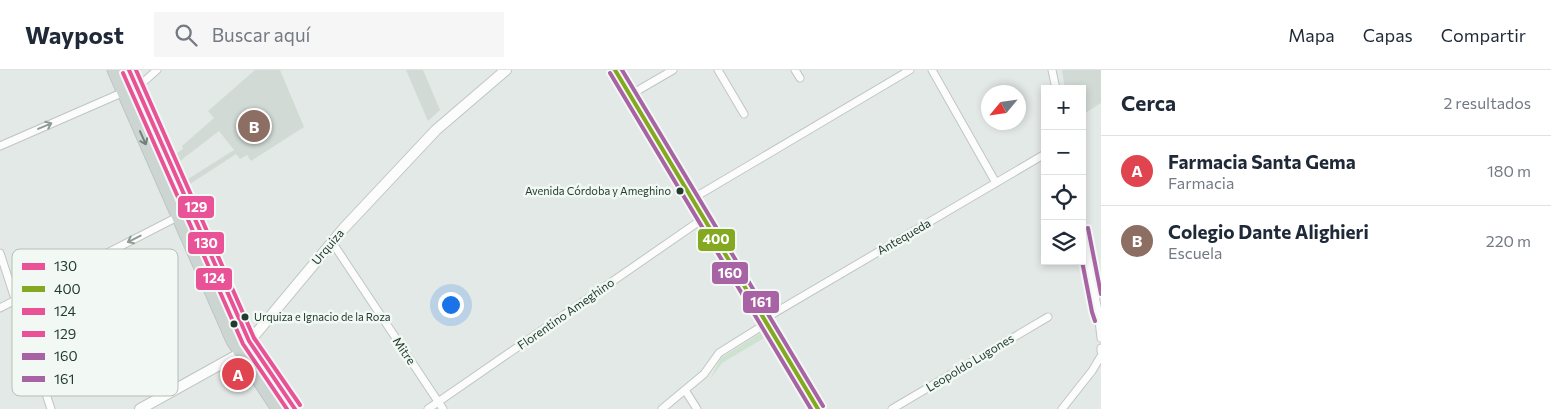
<!DOCTYPE html>
<html lang="es">
<meta charset="utf-8">
<style>
:root{--surface:#fff;--page:#f6f6f7;--text:#1f2937;--muted:#747a83;--line:#e0e1e3;--accent:#1a73e8}
body{margin:0;font-family:Commissioner,sans-serif;background:var(--page);color:var(--text)}
.controls{position:absolute;right:15px;top:15px;display:grid;overflow:hidden;border-radius:0px;box-shadow:0 2px 8px #0003}
.controls button{width:45px;height:45px;display:grid;place-items:center;padding:0;border:0;border-bottom:1px solid var(--line);background:var(--surface);color:var(--text);font:25px sans-serif}
.compass{position:absolute;left:981px;top:15px;width:45px;height:45px;border-radius:50%;background:var(--surface);box-shadow:0 2px 8px #0003;rotate:241deg}
.you{position:absolute;left:450px;top:234px;width:18px;height:18px;margin:-12px;border:4px solid #fff;border-radius:50%;background:#1a73e8;box-shadow:0 0 0 8px #1a73e833}
.badge{display:grid;place-items:center;width:32px;height:32px;border-radius:50%;background:var(--accent);color:#fff;font-size:16px;font-weight:700}
.pin{position:absolute;translate:-50% -50%;border:2px solid #fff;box-shadow:0 1px 5px #0006}
.list{margin:0;padding:0;list-style:none}
h2{display:flex;justify-content:space-between;align-items:center;height:65px;margin:0;padding:0 20px;font-size:21px}
h2 small{font-size:16px;font-weight:400;color:var(--muted)}
.list li{display:grid;grid-template-columns:32px 1fr auto;gap:15px;align-items:center;box-sizing:border-box;height:70px;padding:0 20px;border-top:1px solid var(--line)}
.list b{display:block;font-size:19px;white-space:nowrap}
.list p{margin:0;font-size:16px;white-space:nowrap;color:var(--muted)}
.list em{font-size:16px;font-style:normal;color:var(--muted)}
.icon{flex:none;width:28px;height:28px;fill:none;stroke:currentColor;stroke-width:2;stroke-linecap:round;stroke-linejoin:round}
.map{position:relative;flex:none;width:1101px;height:339px;overflow:hidden}
header{display:flex;align-items:center;gap:30px;box-sizing:border-box;height:70px;padding:0 25px;background:var(--surface);border-bottom:1px solid var(--line)}
header strong{font-size:24px}
nav{display:flex;gap:28px;margin-inline-start:auto;font-size:18px}
.search{width:350px;height:45px;background:var(--page);display:flex;align-items:center;gap:12px;box-sizing:border-box;padding:0 18px;border-radius:0px;color:var(--muted);font-size:19px}
main{display:flex}
aside{flex:1;background:var(--surface)}
.map>svg:first-child{display:block}
.built{fill:#d1dad5}
.green{fill:#cde2cf}
.lines{fill:none;stroke-linecap:round;stroke-linejoin:round}
.street-casing{stroke:#c0c6c3;stroke-width:9}
.secondary-casing{stroke:#bfc6c3;stroke-width:12}
.primary-casing{stroke:#bcc5c1;stroke-width:13}
.street{stroke:#fbfcfb;stroke-width:7}
.secondary{stroke:#fbfcfb;stroke-width:10}
.primary{stroke:#cdd5d2;stroke-width:11}
.bus-1-casing{stroke:#f2f8f3;stroke-width:8}
.bus-2-casing{stroke:#f2f8f3;stroke-width:8}
.bus-3-casing{stroke:#f2f8f3;stroke-width:8}
.bus-4-casing{stroke:#f2f8f3;stroke-width:8}
.bus-5-casing{stroke:#f2f8f3;stroke-width:8}
.bus-6-casing{stroke:#f2f8f3;stroke-width:8}
.bus-1{stroke:#e95297;stroke-width:4}
.bus-2{stroke:#84a820;stroke-width:4}
.bus-3{stroke:#e95297;stroke-width:4}
.bus-4{stroke:#e95297;stroke-width:4}
.bus-5{stroke:#a863a4;stroke-width:4}
.bus-6{stroke:#a863a4;stroke-width:4}
.oneway{stroke:#8e9c96}
.oneway2{stroke:#6f8079}
.bus-dot{fill:#223b30;stroke:#f2f8f3;stroke-width:2}
.labels{text-anchor:middle;stroke-width:5;stroke-linejoin:round;paint-order:stroke}
.bus-label{font-size:11px;fill:#223b30;stroke:#f2f8f3;text-anchor:end}
.street-label{font-size:12px;fill:#223b30;stroke:#f2f8f3}
.key{fill:#f2f8f3;stroke:#b4bfb8;stroke-width:1}
.key-label{font-size:14px;fill:#223b30}
.line-badge{stroke:#f2f8f3;stroke-width:2}
.badge-label{font-size:14px;text-anchor:middle;font-weight:bold;fill:#fff}
</style>
<header>
<strong>Waypost</strong>
<div class="search"><svg class="icon" aria-label="search" viewBox="0 0 24 24"><circle cx="10" cy="10" r="6"/><path d="M15 15l6 6"/></svg>Buscar aquí</div>
<nav><a>Mapa</a><a>Capas</a><a>Compartir</a></nav>
</header>
<main>
<div class="map">
<svg width="1101" height="339" viewBox="0 0 1101 339">
<rect width="100%" height="100%" fill="#e3e9e6"/>
<!-- built -->
<path class="built" d="M255 0H280L304 57 251 91 247 85 240 89 236 84 190 114 188 109 234 80 219 61 180 91 177 83 183 79 182 76 214 48 208 41Z
M406 0H423L440 40 428 51Z
M1062 0H1101V33L1082 45V19H1065Z"/>
<!-- green -->
<path class="green" d="M761 263 764 268 722 293 710 309 721 288Z"/>
<g class="lines">
<defs>
<path id="street" d="M718 0 744 44
M795 0 800 8
M932 0 996 113
M1052 0 1056 19
M630 25 673 0
M0 76 140 15 157 0
M692 129 910 0
M1082 159 1098 241 1101 268
M332 172 443 339
M0 183 51 339
M0 238 191 140
M764 249 1045 84
M1101 278V281
M685 320 697 339
M428 339 704 148
M662 339 704 304 719 283 767 253
M892 339 1048 247
M1062 339 1092 301 1101 286"/>
<path id="secondary" d="M615 0 818 339
M140 339 239 284 344 158 436 60 506 0"/>
<path id="primary" d="M113 0 232 271 277 339
M129 0 249 271 295 339"/>
</defs>
<!-- street casing -->
<use href="#street" class="street-casing"/>
<!-- secondary casing -->
<use href="#secondary" class="secondary-casing"/>
<!-- primary casing -->
<use href="#primary" class="primary-casing"/>
<!-- street -->
<use href="#street" class="street"/>
<!-- secondary -->
<use href="#secondary" class="secondary"/>
<!-- primary -->
<use href="#primary" class="primary"/>
<defs>
<path id="bus-1" d="M129 0 249 271 295 339"/>
<path id="bus-2" d="M615 0 818 339"/>
<path id="bus-3" d="M123 3 243 274 287 339"/>
<path id="bus-4" d="M136 0 254 268 300 335"/>
<path id="bus-5" d="M610 3 811 339
M1082 191 1092 242 1095 251"/>
<path id="bus-6" d="M622 0 823 336
M1088 158 1101 224"/>
</defs>
<!-- bus-1 casing -->
<use href="#bus-1" class="bus-1-casing"/>
<!-- bus-2 casing -->
<use href="#bus-2" class="bus-2-casing"/>
<!-- bus-3 casing -->
<use href="#bus-3" class="bus-3-casing"/>
<!-- bus-4 casing -->
<use href="#bus-4" class="bus-4-casing"/>
<!-- bus-5 casing -->
<use href="#bus-5" class="bus-5-casing"/>
<!-- bus-6 casing -->
<use href="#bus-6" class="bus-6-casing"/>
<!-- bus-1 -->
<use href="#bus-1" class="bus-1"/>
<!-- bus-2 -->
<use href="#bus-2" class="bus-2"/>
<!-- bus-3 -->
<use href="#bus-3" class="bus-3"/>
<!-- bus-4 -->
<use href="#bus-4" class="bus-4"/>
<!-- bus-5 -->
<use href="#bus-5" class="bus-5"/>
<!-- bus-6 -->
<use href="#bus-6" class="bus-6"/>
</g>
<!-- one-way arrows -->
<defs><path id="oneway-shaft" d="M-6 0H5M1.5-3L5.5 0L1.5 3" fill="none" stroke-width="1.6" stroke-linecap="round" stroke-linejoin="round" transform="scale(1.25)"/></defs>
<g class="oneway">
<use href="#oneway-shaft" transform="translate(45 56) rotate(-23)"/>
<use href="#oneway-shaft" transform="translate(134 169) rotate(153)"/>
</g>
<use class="oneway2" href="#oneway-shaft" transform="translate(143 68) rotate(66)"/>
<!-- markers -->
<g class="bus-dot">
<circle cx="680" cy="121" r="4.5"/>
<circle cx="245" cy="247" r="4.5"/>
<circle cx="234" cy="254" r="4.5"/>
</g>
<g class="labels">
<!-- bus labels -->
<g class="bus-label">
<text x="671" y="125">Avenida Córdoba y Ameghino</text>
<text x="254" y="251" text-anchor="start">Urquiza e Ignacio de la Roza</text>
</g>
<!-- street labels -->
<g class="street-label">
<text transform="translate(904 167) rotate(-30)" y="4">Antequeda</text>
<text transform="translate(328 177) rotate(-50)" y="4">Urquiza</text>
<text transform="translate(566 244) rotate(-35)" y="4">Florentino Ameghino</text>
<text transform="translate(404 281) rotate(56)" y="4">Mitre</text>
<text transform="translate(970 293) rotate(-31)" y="4">Leopoldo Lugones</text>
</g>
</g>
<!-- legend -->
<rect x="12" y="179" width="166" height="147" rx="8" class="key"/>
<rect x="22" y="193" width="23" height="7" fill="#e95297"/>
<rect x="22" y="216" width="23" height="6" fill="#84a820"/>
<rect x="22" y="238" width="23" height="7" fill="#e95297"/>
<rect x="22" y="261" width="23" height="6" fill="#e95297"/>
<rect x="22" y="283" width="23" height="7" fill="#a863a4"/>
<rect x="22" y="306" width="23" height="6" fill="#a863a4"/>
<g class="key-label">
<text x="54" y="201">130</text>
<text x="54" y="224">400</text>
<text x="54" y="246">124</text>
<text x="54" y="269">129</text>
<text x="54" y="291">160</text>
<text x="54" y="314">161</text>
</g>
<g class="line-badge">
<rect x="177" y="125" width="38" height="24" rx="5" fill="#e95297"/>
<rect x="697" y="158" width="39" height="24" rx="5" fill="#84a820"/>
<rect x="187" y="161" width="38" height="24" rx="5" fill="#e95297"/>
<rect x="711" y="191" width="38" height="24" rx="5" fill="#a863a4"/>
<rect x="195" y="197" width="38" height="24" rx="5" fill="#e95297"/>
<rect x="742" y="220" width="38" height="24" rx="5" fill="#a863a4"/>
</g>
<g class="badge-label">
<text x="196" y="142">129</text>
<text x="716" y="174">400</text>
<text x="206" y="178">130</text>
<text x="730" y="208">160</text>
<text x="214" y="213">124</text>
<text x="761" y="237">161</text>
</g>
</svg>
<div class="controls">
<button>+</button>
<button>−</button>
<button><svg class="icon" aria-label="locate" viewBox="0 0 24 24"><circle cx="12" cy="12" r="6"/><path d="M12 2v4M12 18v4M2 12h4M18 12h4"/></svg></button>
<button><svg class="icon" aria-label="layers" viewBox="0 0 24 24"><path d="M12 4l9 5-9 5-9-5zM3 14l9 5 9-5"/></svg></button>
</div>
<svg class="compass" viewBox="-18 -18 36 36"><path d="M0-13l5 13h-10z" fill="#e53935"/><path d="M0 13l5-13h-10z" fill="#747a83"/></svg>
<div class="you"></div>
<div class="pin badge" style="left:238px;top:304px;background:#e0444e">A</div>
<div class="pin badge" style="left:254px;top:56px;background:#8d6e63">B</div>
</div>
<aside>
<h2>Cerca<small>2 resultados</small></h2>
<ul class="list">
<li><span class="badge" style="background:#e0444e">A</span><div><b>Farmacia Santa Gema</b><p>Farmacia</p></div><em>180 m</em></li>
<li><span class="badge" style="background:#8d6e63">B</span><div><b>Colegio Dante Alighieri</b><p>Escuela</p></div><em>220 m</em></li>
</ul>
</aside>
</main>
